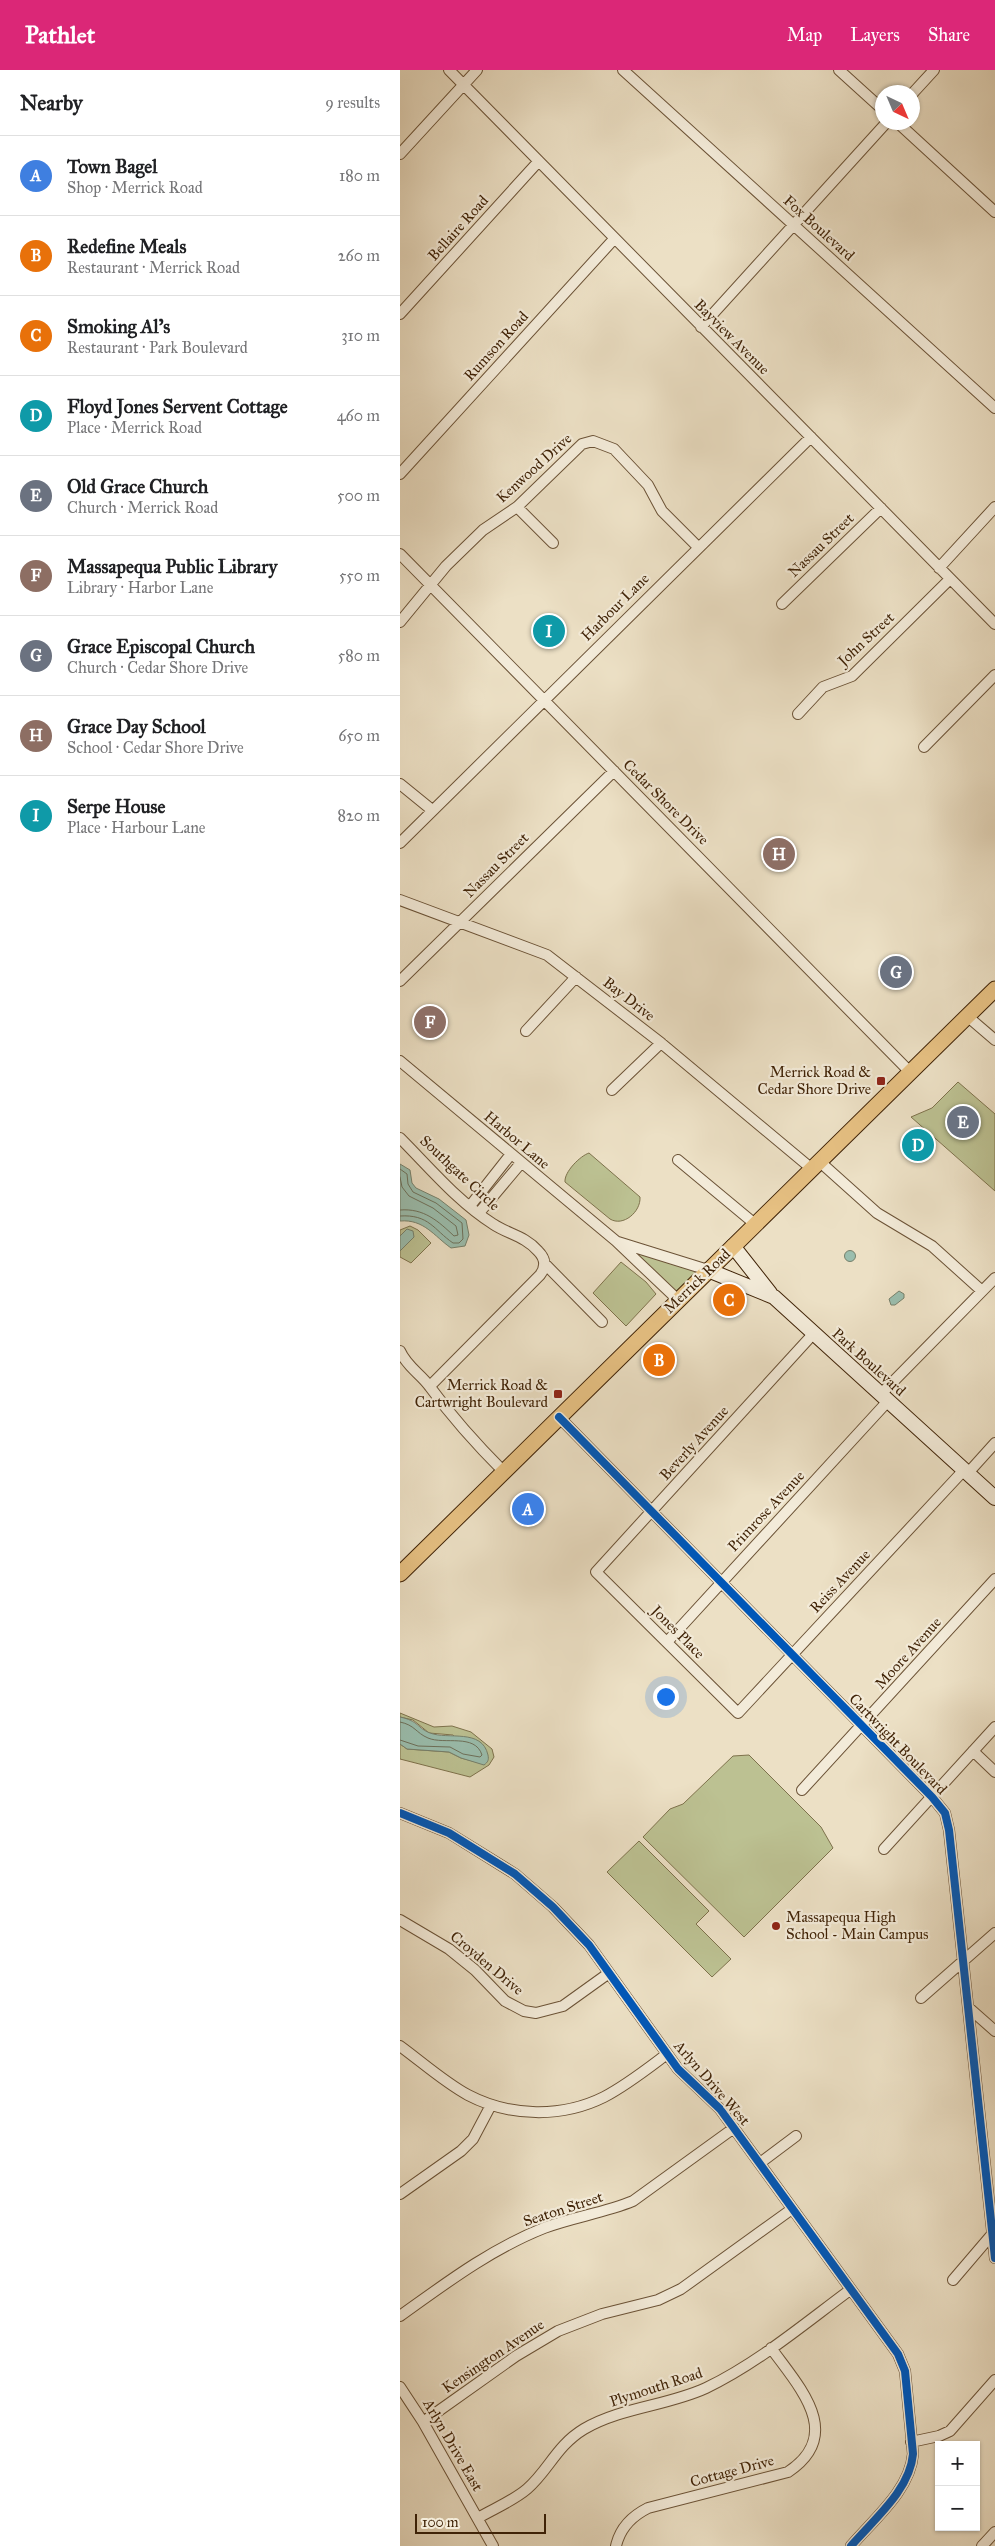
<!DOCTYPE html>
<meta charset="utf-8">
<style>
:root{--surface:#fff;--page:#f6f6f6;--text:#202124;--muted:#757577;--line:#e0e0e0;--accent:#db2777}
body{margin:0;font-family:"IM FELL Great Primer",serif;background:var(--page);color:var(--text)}
.controls{position:absolute;right:15px;bottom:15px;display:grid;overflow:hidden;border-radius:0px;box-shadow:0 1px 4px #0004}
.controls button{width:45px;height:45px;display:grid;place-items:center;padding:0;border:0;border-bottom:1px solid var(--line);background:var(--surface);color:var(--text);font:25px sans-serif}
.compass{position:absolute;left:475px;top:15px;width:45px;height:45px;border-radius:50%;background:var(--surface);box-shadow:0 1px 4px #0004;rotate:136deg}
.scale{position:absolute;left:15px;bottom:12px;width:131px;box-sizing:border-box;padding-left:5px;border:2px solid #402307;border-top:0;font-size:14px;line-height:18px;white-space:nowrap;color:#402307;-webkit-text-stroke:4px #f3ebd9;paint-order:stroke}
.you{position:absolute;left:265px;top:1626px;width:18px;height:18px;margin:-12px;border:4px solid #fff;border-radius:50%;background:#1a73e8;box-shadow:0 0 0 8px #1a73e833}
.badge{display:grid;place-items:center;width:32px;height:32px;border-radius:50%;background:var(--accent);color:#fff;font-size:16px;font-weight:700}
.pin{position:absolute;translate:-50% -50%;border:2px solid #fff;box-shadow:0 1px 5px #0006}
.list{margin:0;padding:0;list-style:none}
h2{display:flex;justify-content:space-between;align-items:center;height:65px;margin:0;padding:0 20px;font-size:21px}
h2 small{font-size:16px;font-weight:400;color:var(--muted)}
.list li{display:grid;grid-template-columns:32px 1fr auto;gap:15px;align-items:center;box-sizing:border-box;height:80px;padding:0 20px;border-top:1px solid var(--line)}
.list b{display:block;font-size:19px;white-space:nowrap}
.list p{margin:0;font-size:16px;white-space:nowrap;color:var(--muted)}
.list em{font-size:16px;font-style:normal;color:var(--muted)}
.map{position:relative;flex:none;width:595px;height:2476px;overflow:hidden}
header{display:flex;align-items:center;gap:30px;box-sizing:border-box;height:70px;padding:0 25px;background:var(--accent);color:#fff}
header strong{font-size:24px}
nav{display:flex;gap:28px;margin-inline-start:auto;font-size:18px}
main{display:flex}
aside{flex:1;background:var(--surface)}
.map>svg:first-child{display:block}
.green{fill:#bcc192;stroke:#7e724c}
.water{fill:#9abeae;stroke:#76806b}
.lines{fill:none;stroke-linecap:round;stroke-linejoin:round}
.shore{stroke:#6d705a;stroke-width:1}
.minor-casing{stroke:#6b5236;stroke-width:12}
.secondary-casing{stroke:#402307;stroke-width:16}
.primary-casing{stroke:#402307;stroke-width:17}
.minor{stroke:#f3ebd9;stroke-width:10}
.secondary{stroke:#f3ebd9;stroke-width:14}
.primary{stroke:#e6c082;stroke-width:15}
.cycleway-casing{stroke:#f3ebd9;stroke-width:11}
.cycleway{stroke:#0057b8;stroke-width:8}
.poi-dot{fill:#8f2418;stroke:#f3ebd9;stroke-width:2}
.labels{text-anchor:middle;stroke-width:4.5;stroke-linejoin:round;paint-order:stroke}
.street-label{font-size:15px;fill:#402307;stroke:#f3ebd9}
.poi-label{font-size:15px;fill:#402307;stroke:#f3ebd9;text-anchor:end}
</style>
<header>
<strong>Pathlet</strong>
<nav><a>Map</a><a>Layers</a><a>Share</a></nav>
</header>
<main>
<aside>
<h2>Nearby<small>9 results</small></h2>
<ul class="list">
<li><span class="badge" style="background:#3f7fe0">A</span><div><b>Town Bagel</b><p>Shop · Merrick Road</p></div><em>180 m</em></li>
<li><span class="badge" style="background:#e8710a">B</span><div><b>Redefine Meals</b><p>Restaurant · Merrick Road</p></div><em>260 m</em></li>
<li><span class="badge" style="background:#e8710a">C</span><div><b>Smoking Al's</b><p>Restaurant · Park Boulevard</p></div><em>310 m</em></li>
<li><span class="badge" style="background:#0f9aa8">D</span><div><b>Floyd Jones Servent Cottage</b><p>Place · Merrick Road</p></div><em>460 m</em></li>
<li><span class="badge" style="background:#6b7280">E</span><div><b>Old Grace Church</b><p>Church · Merrick Road</p></div><em>500 m</em></li>
<li><span class="badge" style="background:#8d6e63">F</span><div><b>Massapequa Public Library</b><p>Library · Harbor Lane</p></div><em>550 m</em></li>
<li><span class="badge" style="background:#6b7280">G</span><div><b>Grace Episcopal Church</b><p>Church · Cedar Shore Drive</p></div><em>580 m</em></li>
<li><span class="badge" style="background:#8d6e63">H</span><div><b>Grace Day School</b><p>School · Cedar Shore Drive</p></div><em>650 m</em></li>
<li><span class="badge" style="background:#0f9aa8">I</span><div><b>Serpe House</b><p>Place · Harbour Lane</p></div><em>820 m</em></li>
</ul>
</aside>
<div class="map">
<svg width="595" height="2476" viewBox="0 0 595 2476">
<rect width="100%" height="100%" fill="#ece0c5"/>
<filter id="stains"><feTurbulence type="fractalNoise" baseFrequency=".004" numOctaves="4"/><feColorMatrix values="0 0 0 0 .2 0 0 0 0 .09 0 0 0 0 .02 0 0 0 .5 -.17"/></filter>
<radialGradient id="worn" r=".72"><stop offset=".6" stop-color="#630" stop-opacity="0"/><stop offset="1" stop-color="#630" stop-opacity=".3"/></radialGradient>
<!-- green -->
<path class="green" d="M558 1012 595 1044V1121L511 1047 532 1038Z
M189 1083 240 1127C241 1142 223 1157 210 1149L165 1112C164 1102 180 1086 189 1083Z
M10 1156 18 1160 31 1173 11 1193 0 1187V1160Z
M219 1173 306 1201 279 1228Z
M221 1192 246 1212 256 1224 226 1256 193 1223Z
M0 1643 34 1657 52 1656 71 1662 92 1679 94 1687 89 1695 70 1707 0 1689V1674L7 1679 49 1682 61 1688 84 1694 53 1665 29 1663 13 1650 0 1647Z
M349 1685 421 1757 433 1778 344 1867 243 1767 270 1739 283 1734 333 1686Z
M239 1771 309 1841 296 1854 331 1889 312 1907 207 1802Z"/>
<!-- water -->
<path class="water" d="M0 1094 10 1100 12 1113 16 1118 39 1129 66 1150 69 1165 65 1176 51 1178C34 1166 24 1149 0 1151Z
M7 1159 13 1161 14 1167 0 1181V1166Z
M444.5 1186a5.5 5.5 0 1 1 11 0a5.5 5.5 0 1 1-11 0Z
M499 1221 504 1224V1228L495 1235H491L489 1229Z
M0 1647C19 1651 17 1658 30 1663 48 1670 82 1658 88 1685 89 1690 88 1692 84 1695L61 1688 49 1682 7 1679 0 1674Z"/>
<g class="lines">
<!-- shore -->
<path class="shore" d="M0 1099 7 1104 8 1114 13 1122 36 1133 62 1153 63 1169 59 1173H53C34 1160 29 1144 0 1146
M0 1107 2 1117 9 1126 33 1138 56 1156 58 1165 54 1166C38 1151 24 1138 0 1140
M0 1652C15 1655 16 1663 28 1668 44 1675 75 1663 82 1685L80 1687 63 1684 50 1677 18 1676 0 1670"/>
<defs>
<path id="minor" d="M49 0 595 554
M223 0 595 338
M439 0 482 39
M512 24 534 0
M497 52 595 142
M0 84 77 0
M0 244 138 92
M301 257 487 52
M0 404 214 169
M117 437 153 473
M0 484 510 1002
M539 498 595 437
M382 534 481 438
M0 552 46 496 83 460 117 437 182 374 193 371 214 379 248 415 262 441 298 477
M398 644 423 617 452 606 550 509
M524 677 595 605
M0 714 32 740
M0 773 411 367
M0 830 147 885 261 973 412 1099
M0 911 214 701
M567 946 595 970
M126 961 176 907
M0 991 216 1171 278 1230
M212 1020 261 973
M0 1068C29 1097 58 1132 93 1154 108 1164 125 1166 138 1181 145 1188 147 1196 140 1205L30 1316
M278 1090 355 1154
M419 1091 477 1143 532 1176 582 1221
M70 1136 111 1084
M79 1143 121 1093
M218 1172 308 1200
M145 1194 202 1252
M414 1263 196 1502 338 1643 564 1400
M0 1281C7 1297 21 1304 30 1317 52 1347 77 1375 104 1402
M481 1324 595 1208
M159 1347 532 1727 545 1743 549 1760 595 2188
M568 1403 595 1373
M267 1572 488 1331
M573 1681 595 1702
M402 1720 595 1509
M0 1743 49 1763 115 1804 153 1837 189 1875 278 1999 320 2039 498 2284 505 2301 513 2384C510 2420 474 2449 451 2476
M484 1779 595 1657
M0 1850 49 1879 75 1900 105 1931 124 1941 136 1943 163 1936 209 1903
M521 1928 595 1863
M569 1938 595 1961
M0 1976C22 1992 44 2012 68 2025 110 2047 162 2048 204 2027 227 2015 247 1999 267 1984
M360 2093 396 2066
M0 2124 61 2081 73 2069 91 2035
M553 2210 594 2162
M0 2246C46 2213 91 2179 144 2158 173 2147 204 2143 233 2131L334 2058
M0 2317 23 2352 93 2476
M23 2352 116 2286 158 2261 202 2244 258 2230 281 2219 392 2139
M511 2372 539 2366 550 2361 595 2310
M78 2448C93 2439 113 2431 127 2419 149 2400 156 2376 184 2359 222 2337 267 2336 306 2318 358 2293 404 2254 450 2220
M216 2476C220 2458 232 2446 248 2438L388 2402C445 2364 399 2317 371 2278
M582 2476 595 2462"/>
<path id="secondary" d="M333 1176 370 1223
M308 1200 374 1227 595 1428"/>
<path id="primary" d="M0 1504 595 919"/>
</defs>
<!-- minor casing -->
<use href="#minor" class="minor-casing"/>
<!-- secondary casing -->
<use href="#secondary" class="secondary-casing"/>
<!-- primary casing -->
<use href="#primary" class="primary-casing"/>
<!-- minor -->
<use href="#minor" class="minor"/>
<!-- secondary -->
<use href="#secondary" class="secondary"/>
<!-- primary -->
<use href="#primary" class="primary"/>
<defs>
<path id="cycleway" d="M159 1347 532 1727 545 1743 549 1760 595 2188
M0 1743 49 1763 115 1804 153 1837 189 1875 278 1999 320 2039 498 2284 505 2301 513 2384C510 2420 474 2449 451 2476"/>
</defs>
<!-- cycleway casing -->
<use href="#cycleway" class="cycleway-casing"/>
<!-- cycleway -->
<use href="#cycleway" class="cycleway"/>
</g>
<!-- markers -->
<g class="poi-dot">
<rect x="476" y="1006" width="10" height="10" rx="2.5"/>
<rect x="153" y="1319" width="10" height="10" rx="2.5"/>
<circle cx="376" cy="1856" r="5"/>
</g>
<g class="labels">
<!-- street labels -->
<g class="street-label">
<text transform="translate(58 158) rotate(-48)" y="5">Bellaire Road</text>
<text transform="translate(419 158) rotate(42)" y="5">Fox Boulevard</text>
<text transform="translate(332 267) rotate(45)" y="5">Bayview Avenue</text>
<text transform="translate(96 276) rotate(-48)" y="5">Rumson Road</text>
<text transform="translate(134 398) rotate(-42)" y="5">Kenwood Drive</text>
<text transform="translate(421 475) rotate(-44)" y="5">Nassau Street</text>
<text transform="translate(215 537) rotate(-45)" y="5">Harbour Lane</text>
<text transform="translate(466 569) rotate(-43)" y="5">John Street</text>
<text transform="translate(266 732) rotate(45)" y="5">Cedar Shore Drive</text>
<text transform="translate(96 795) rotate(-45)" y="5">Nassau Street</text>
<text transform="translate(229 929) rotate(38)" y="5">Bay Drive</text>
<text transform="translate(117 1070) rotate(40)" y="5">Harbor Lane</text>
<text transform="translate(60 1103) rotate(43)" y="5">Southgate Circle</text>
<text transform="translate(297 1211) rotate(-44)" y="5">Merrick Road</text>
<text transform="translate(469 1292) rotate(42)" y="5">Park Boulevard</text>
<text transform="translate(294 1373) rotate(-48)" y="5">Beverly Avenue</text>
<text transform="translate(366 1441) rotate(-47)" y="5">Primrose Avenue</text>
<text transform="translate(440 1511) rotate(-47)" y="5">Reiss Avenue</text>
<text transform="translate(278 1562) rotate(45)" y="5">Jones Place</text>
<text transform="translate(508 1583) rotate(-48)" y="5">Moore Avenue</text>
<text transform="translate(498 1674) rotate(46)" y="5">Cartwright Boulevard</text>
<text transform="translate(87 1893) rotate(40)" y="5">Croyden Drive</text>
<text transform="translate(312 2013) rotate(49)" y="5">Arlyn Drive West</text>
<text transform="translate(163 2139) rotate(-18)" y="5">Seaton Street</text>
<text transform="translate(93 2286) rotate(-34)" y="5">Kensington Avenue</text>
<text transform="translate(256 2317) rotate(-18)" y="5">Plymouth Road</text>
<text transform="translate(53 2375) rotate(60)" y="5">Arlyn Drive East</text>
<text transform="translate(332 2401) rotate(-15)" y="5">Cottage Drive</text>
</g>
<!-- poi labels -->
<g class="poi-label">
<text x="471" y="1007">Merrick Road &amp;<tspan x="471" dy="17">Cedar Shore Drive</tspan></text>
<text x="148" y="1320">Merrick Road &amp;<tspan x="148" dy="17">Cartwright Boulevard</tspan></text>
<text x="386" y="1852" text-anchor="start">Massapequa High<tspan x="386" dy="17">School - Main Campus</tspan></text>
</g>
</g>
<rect width="100%" height="100%" filter="url(#stains)"/>
<rect width="100%" height="100%" fill="url(#worn)"/>
</svg>
<div class="controls">
<button>+</button>
<button>−</button>
</div>
<svg class="compass" viewBox="-18 -18 36 36"><path d="M0-13l5 13h-10z" fill="#e53935"/><path d="M0 13l5-13h-10z" fill="#757577"/></svg>
<div class="scale">100 m</div>
<div class="you"></div>
<div class="pin badge" style="left:128px;top:1439px;background:#3f7fe0">A</div>
<div class="pin badge" style="left:259px;top:1290px;background:#e8710a">B</div>
<div class="pin badge" style="left:329px;top:1230px;background:#e8710a">C</div>
<div class="pin badge" style="left:518px;top:1075px;background:#0f9aa8">D</div>
<div class="pin badge" style="left:563px;top:1052px;background:#6b7280">E</div>
<div class="pin badge" style="left:30px;top:952px;background:#8d6e63">F</div>
<div class="pin badge" style="left:496px;top:902px;background:#6b7280">G</div>
<div class="pin badge" style="left:379px;top:784px;background:#8d6e63">H</div>
<div class="pin badge" style="left:149px;top:561px;background:#0f9aa8">I</div>
</div>
</main>
